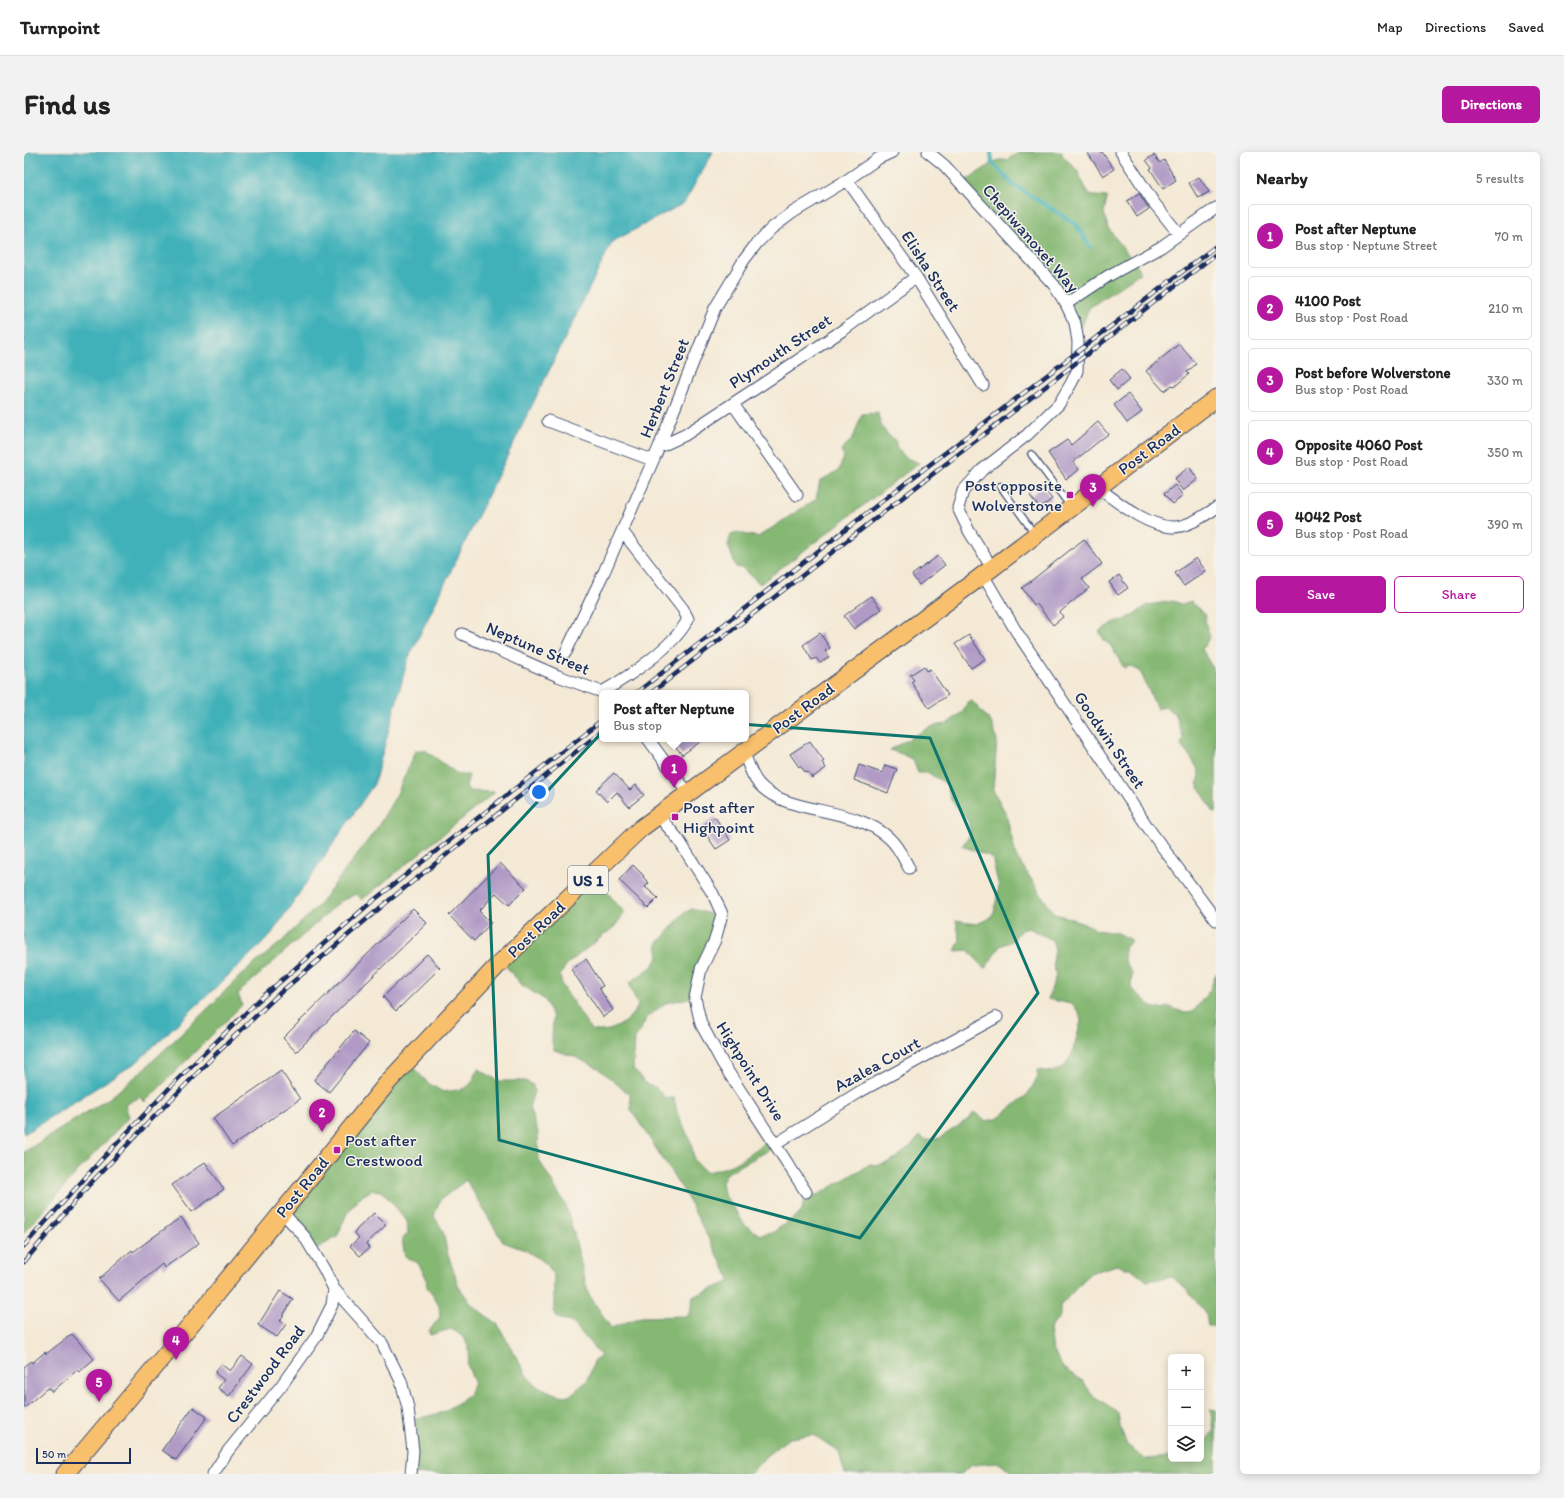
<!DOCTYPE html>
<meta charset="utf-8">
<style>
:root{--surface:#fff;--page:#f2f2f2;--text:#222;--muted:#767676;--line:#e0e0e0;--accent:#b5179e}
body{margin:0;font-family:Itim,sans-serif;background:var(--page);color:var(--text)}
.controls{position:absolute;right:12px;bottom:12px;display:grid;overflow:hidden;border-radius:6px;box-shadow:0 2px 10px #0003}
.controls button{width:36px;height:36px;display:grid;place-items:center;padding:0;border:0;border-bottom:1px solid var(--line);background:var(--surface);color:var(--text);font:20px sans-serif}
.scale{position:absolute;left:12px;bottom:10px;width:95px;box-sizing:border-box;padding-left:4px;border:2px solid #1b2f5e;border-top:0;font-size:11px;line-height:14px;white-space:nowrap;color:#1b2f5e;-webkit-text-stroke:3px #f7f3e8;paint-order:stroke}
.you{position:absolute;left:515px;top:640px;width:14px;height:14px;margin:-10px;border:3px solid #fff;border-radius:50%;background:#1a73e8;box-shadow:0 0 0 6px #1a73e833}
.badge{display:grid;place-items:center;width:26px;height:26px;border-radius:50%;background:var(--accent);color:#fff;font-size:13px;font-weight:700}
.pin{position:absolute;translate:-50% -33px;filter:drop-shadow(0 1px 2px #0008)}
.pin::after{content:'';position:absolute;top:21px;width:14px;height:12px;background:inherit;clip-path:polygon(0 0,100% 0,50% 100%)}
.popup{position:absolute;left:575px;top:538px;width:150px;height:52px;box-sizing:border-box;display:grid;place-content:center;border-radius:6px;background:var(--surface);filter:drop-shadow(0 1px 3px #0005);font-size:13px;white-space:nowrap;color:var(--muted)}
.popup b{font-size:15px;color:var(--text)}
.popup::after{content:'';position:absolute;left:50%;top:100%;margin-left:-8px;border:8px solid transparent;border-top-color:var(--surface)}
.list{margin:0;padding:0;list-style:none}
h2{display:flex;justify-content:space-between;align-items:center;height:52px;margin:0;padding:0 16px;font-size:17px}
h2 small{font-size:13px;font-weight:400;color:var(--muted)}
.list li{display:grid;grid-template-columns:26px 1fr auto;gap:12px;align-items:center;box-sizing:border-box;height:64px;margin:0 8px 8px;padding:0 8px;border:1px solid var(--line);border-radius:6px}
.list b{display:block;font-size:15px;white-space:nowrap}
.list p{margin:0;font-size:13px;white-space:nowrap;color:var(--muted)}
.list em{font-size:13px;font-style:normal;color:var(--muted)}
.actions{display:flex;gap:8px;padding:12px 16px}
.actions a{flex:1;padding:9px 0;border:1px solid var(--accent);border-radius:6px;text-align:center;font-size:14px;color:var(--accent)}
.actions .main{background:var(--accent);color:#fff}
.icon{flex:none;width:22px;height:22px;fill:none;stroke:currentColor;stroke-width:2;stroke-linecap:round;stroke-linejoin:round}
.map{position:relative;flex:none;width:1192px;height:1322px;overflow:hidden;border-radius:6px}
header{display:flex;align-items:center;gap:24px;box-sizing:border-box;height:56px;padding:0 20px;background:var(--surface);border-bottom:1px solid var(--line)}
header strong{font-size:19px}
nav{display:flex;gap:22px;margin-inline-start:auto;font-size:14px}
.intro{display:flex;align-items:center;justify-content:space-between;box-sizing:border-box;height:96px;padding:0 24px}
h1{margin:0;font-size:28px}
.button{padding:10px 18px;border-radius:6px;background:var(--accent);color:#fff;font-size:14px;font-weight:700}
main{display:flex;gap:24px;padding:0 24px}
aside{flex:1;background:var(--surface);border-radius:6px;box-shadow:0 2px 10px #0003}
.map>svg:first-child{display:block}
.forest{fill:#85b873;stroke:#507468;fill-rule:evenodd}
.water{fill:#41b1b9;stroke:#2e708c}
.lines{fill:none;stroke-linecap:round;stroke-linejoin:round}
.stream{stroke:#41b1b9;stroke-width:4}
.building{fill:#b19bc6}
.lane-casing{stroke:#3c4b70;stroke-width:8}
.street-casing{stroke:#3c4b70;stroke-width:13}
.primary-casing{stroke:#3c4b70;stroke-width:19}
.lane{stroke:#fff;stroke-width:5.5}
.street{stroke:#fff;stroke-width:11}
.primary{stroke:#f8bf6c;stroke-width:17}
.rail-casing{stroke:#1b2f5e;stroke-width:4.5}
.rail{stroke:#f7f3e8;stroke-width:3;stroke-dasharray:9;stroke-linecap:butt}
.marked{fill:none;stroke:#0f766e;stroke-width:3;stroke-linejoin:round}
.poi-dot{fill:#b5179e;stroke:#f7f3e8;stroke-width:1.5}
.labels{text-anchor:middle;stroke-width:3;stroke-linejoin:round;paint-order:stroke}
.shield{fill:#f7f3e8;stroke:#5d6a87;stroke-width:1}
.shield-label{font-size:16px;font-weight:bold;fill:#1b2f5e}
.street-label{font-size:17px;fill:#1b2f5e;stroke:#f7f3e8}
.poi-label{font-size:17px;fill:#1b2f5e;stroke:#f7f3e8;text-anchor:start}
</style>
<header>
<strong>Turnpoint</strong>
<nav><a>Map</a><a>Directions</a><a>Saved</a></nav>
</header>
<div class="intro"><h1>Find us</h1><a class="button">Directions</a></div>
<main>
<div class="map">
<svg width="1192" height="1322" viewBox="0 0 1192 1322">
<rect width="100%" height="100%" fill="#f7f3e8"/>
<filter id="ink" filterUnits="userSpaceOnUse"><feTurbulence type="fractalNoise" baseFrequency=".025" numOctaves="2"/><feDisplacementMap in="SourceGraphic" scale="8" xChannelSelector="R" yChannelSelector="G"/><feConvolveMatrix kernelMatrix="1 2 1 2 8 2 1 2 1" color-interpolation-filters="sRGB"/></filter>
<filter id="wash" filterUnits="userSpaceOnUse"><feTurbulence type="fractalNoise" baseFrequency=".012" numOctaves="4" result="noise"/><feDisplacementMap in="SourceGraphic" scale="16" xChannelSelector="R" yChannelSelector="G"/><feGaussianBlur stdDeviation="0.9" result="paint"/><feColorMatrix in="noise" values="0 0 0 0 0 0 0 0 0 0 0 0 0 0 0 0 0 1.4 0 .05"/><feComposite in="paint" operator="in"/></filter>
<g filter="url(#wash)">
<rect width="100%" height="100%" fill="#f4e9d5"/>
<!-- forest -->
<path class="forest" d="M996 0H1038V3L1053 18 1064 41 1071 44 1083 45 1080 61 1084 76 1117 120 1065 156 1055 182 1050 162 939 30 974 8H982Z
M854 261C856 273 860 282 872 288V294L880 305 895 311 736 432 720 417 712 415 704 393 707 383 714 381 734 385 792 347 796 329 815 318 820 305 817 298 829 286 838 262Z
M1149 449 1159 453 1167 449 1182 464 1181 470 1186 485 1178 497 1192 523V661L1189 659 1173 632C1181 619 1164 603 1157 594L1159 585 1151 561 1141 555 1133 557 1116 519 1106 514 1100 516 1087 494 1080 488 1075 479 1093 469H1099L1124 453Z
M948 549 967 570 973 589 969 638 982 662 992 704 1030 762 1043 765 1057 771 1067 774 1072 778 1085 780H1092L1108 788 1100 797 1101 809 1108 821 1107 836 1128 855 1136 857 1146 855 1161 861 1169 860 1186 838 1192 821V1174H1184L1182 1162 1162 1136 1147 1125 1123 1129 1107 1116H1100L1093 1113 1066 1121 1036 1154V1164L1026 1177 1029 1198 1039 1216 1060 1230 1067 1242 1094 1261 1096 1275 1103 1293 1122 1307 1147 1305V1307H1177V1296L1190 1278 1186 1258 1192 1259V1322H990L975 1311 948 1313 937 1322H821L815 1300 790 1283 765 1286 742 1304 726 1322H388L389 1268 420 1260 445 1243 450 1230 443 1212C450 1196 440 1183 427 1177L406 1183 405 1179 416 1165 415 1153 403 1135 402 1125 394 1111 381 1104 378 1088 384 1081 383 1069 358 1039 348 1038 336 1045 323 1061 313 1085 288 1099 261 1056 384 910 404 931 419 940C441 937 446 939 454 917L475 929H501L509 933 510 939 505 956 514 980 515 1008 542 1054 549 1078 564 1141 587 1176 617 1165 663 1164 666 1160 669 1145 707 1129 659 1038 607 958 606 943 574 916 549 904 530 898 528 890 529 865 521 848 498 833 479 811 569 724 601 761 590 775 542 813 536 824 538 833 567 878C587 883 605 870 614 854L605 831 629 814 635 804 633 792 660 761 668 757 693 764 670 845 642 851 624 864 611 887 609 917 623 933 631 935 642 946H650L653 961 667 990 670 1008 682 1020C711 1016 724 1003 746 987L751 995 703 1021 698 1030 700 1042 721 1073 736 1083 748 1081 777 1061 782 1042 794 1043 846 1012C865 1017 884 997 896 984L901 988 916 986 946 966 950 960 961 969 973 967 1004 942 1014 925 1013 918 1028 920 1040 915 1048 902 1057 869 1055 860 1047 852 1024 847 1032 823 1029 811 1031 797 1028 788 1005 776 997 778 988 789 976 794 961 817 944 798 931 799 936 788 932 769 952 772 965 767 970 760 975 735 968 705 938 694 946 683 944 669 927 648 923 632 904 621H894L889 608 878 602 866 598 906 575 924 571 939 560 944 550ZM442 1028 479 1090 501 1098 523 1112 530 1125V1159L533 1166 549 1171 577 1204 570 1209 564 1228 545 1244 534 1243 513 1234 503 1224 474 1173 448 1153 435 1135 423 1100 419 1079 410 1064 416 1048Z
M396 598H401L435 623H445L442 635 445 639 471 640 338 748 332 742 317 749 219 837 214 842 218 853 121 950 116 945 101 953 105 965 53 1020 0 1081V1000L87 945 117 920 176 864 216 824 256 791 294 754 353 676 373 642 391 599Z"/>
<!-- water -->
<path class="water" d="M0 0H689L660 51 588 90 384 507 350 632 246 784 113 910 0 982Z"/>
<g class="lines">
<!-- stream -->
<path class="stream" d="M967 0 968 10 988 32 1052 72 1066 95"/>
</g>
<g id="blocks">
<!-- building -->
<path class="building" d="M1063 0H1078L1090 17 1079 24Z
M1130 3 1136 11 1140 8 1152 28 1139 37 1126 17 1128 16 1122 8Z
M1175 25 1185 40 1174 46 1165 31Z
M1115 41 1125 57 1113 65 1103 49Z
M1155 192 1172 212 1163 220 1165 222 1150 235 1148 233 1140 239 1122 219Z
M1098 217 1106 227 1093 238 1085 228Z
M1104 242 1118 260 1103 271 1090 253Z
M1074 270 1084 282 1049 310 1055 318 1042 327 1024 301 1043 288 1047 293Z
M1165 315 1174 327 1159 339 1150 327Z
M1151 333 1159 344 1149 352 1140 342Z
M1018 335 1028 347 1016 356 1006 344Z
M1060 387 1078 412 1058 427 1065 436 1036 460 1039 465 1029 473 1012 451 1010 453 998 436Z
M914 404 921 413 895 433 888 423Z
M1172 406 1182 419 1160 434 1151 421Z
M1095 423 1104 436 1094 443 1085 430Z
M847 444 857 457 830 477 820 464Z
M796 481 806 496 801 499 805 505 796 511 792 506 788 508 779 493Z
M945 483 961 507 947 516 931 492Z
M900 514 903 519 906 517 924 543 905 556 887 530 890 528 886 523Z
M656 587H680L658 603 650 592Z
M786 589 800 609 798 610 802 616 788 626 784 620 782 621 776 614 775 615 766 602Z
M835 613 858 621 861 613 873 617 864 641 830 628Z
M590 621 606 638 612 633 620 643 605 655 593 640 583 650 572 638Z
M691 665 706 688 692 697 677 675Z
M476 711 502 736 485 753 472 741 455 759 467 771 450 789 425 763Z
M609 713 620 724 619 725 625 731 621 735 634 746 624 756 595 728Z
M389 757 403 771 272 900 259 886Z
M403 802 416 816 372 859 359 845Z
M562 807 579 834 575 836 589 858 579 865 547 817Z
M330 879 345 891 305 940 290 928Z
M257 919 276 947 208 994 189 966Z
M181 1010 200 1037 168 1060 148 1033Z
M350 1061 362 1073 342 1092 345 1096 336 1104 326 1094 335 1086 330 1080Z
M157 1065 175 1091 140 1116 138 1112 95 1149 75 1127 108 1098 109 1100Z
M256 1139 269 1147 256 1169 262 1172 253 1185 234 1173Z
M48 1182 70 1207 55 1220 53 1218 28 1240 25 1236 22 1237 0 1256V1215L7 1209 8 1211 21 1200 22 1202Z
M218 1204 229 1212 205 1244 194 1236 200 1228 191 1221 197 1212 206 1219Z
M169 1255 183 1265 152 1308 138 1298Z"/>
</g>
</g>
<g filter="url(#ink)">
<use href="#blocks" fill-opacity="0" stroke="#3c4b70" stroke-width="1"/>
<g class="lines">
<defs>
<path id="lane" d="M1007 302 1046 354
M976 334 1010 381"/>
<path id="street" d="M904 0 920 13 1030 133 1042 152 1051 171 1054 190 1053 219 1048 230 1035 252 1003 283 958 318 939 339 934 356 945 379 968 416
M1097 0 1130 51 1155 82
M823 28 892 125 959 233
M1042 152 1084 124 1137 95 1192 56
M709 252 773 343
M524 269 628 308
M635 295 661 283 740 231 822 176 892 125
M1074 336C1094 350 1121 373 1147 375 1162 376 1180 364 1192 356
M959 423 992 479 1125 677 1192 768
M438 482 534 524 578 540C604 525 651 494 664 467L659 457 598 379
M542 500 580 420 635 295 691 156 720 108 733 91 748 76 768 61 823 28 855 6 868 0
M624 587 664 641
M720 601C724 611 727 623 734 631 762 664 830 653 865 686 874 694 879 705 885 716
M634 663 654 687 689 742 698 762 691 788 677 817 671 846 677 872 699 912 782 1040
M752 992 837 939 973 865
M258 1060 280 1084 300 1117 310 1137 358 1191 377 1229 384 1256 389 1299 387 1322
M189 1322 204 1299 257 1234 292 1185 308 1153 310 1137"/>
<path id="primary" d="M41 1322 173 1165 365 929 473 814 616 677 951 429 1192 246"/>
</defs>
<!-- lane casing -->
<use href="#lane" class="lane-casing"/>
<!-- street casing -->
<use href="#street" class="street-casing"/>
<!-- primary casing -->
<use href="#primary" class="primary-casing"/>
<!-- lane -->
<use href="#lane" class="lane"/>
<!-- street -->
<use href="#street" class="street"/>
<!-- primary -->
<use href="#primary" class="primary"/>
<defs>
<path id="rail" d="M612 541 866 343 1192 94
M627 541 1192 102
M0 1094 78 1007 154 927 234 849 345 752 578 568
M0 1110 64 1034 127 968 191 903 257 840 363 750 578 579"/>
</defs>
<!-- rail casing -->
<use href="#rail" class="rail-casing"/>
<!-- rail -->
<use href="#rail" class="rail"/>
</g>
</g>
<!-- marked area -->
<path class="marked" d="M594 563 906 586 1014 841 836 1086 475 988 464 703Z"/>
<!-- markers -->
<g class="poi-dot">
<rect x="1042" y="339" width="8" height="8" rx="2"/>
<rect x="647" y="661" width="8" height="8" rx="2"/>
<rect x="309" y="994" width="8" height="8" rx="2"/>
</g>
<g class="labels">
<!-- shield labels -->
<rect class="shield" x="544" y="714" width="40" height="28" rx="3"/>
<g class="shield-label">
<text x="564" y="734">US 1</text>
</g>
<!-- street labels -->
<g class="street-label">
<text transform="translate(1007 86) rotate(49)" y="6">Chepiwanoxet Way</text>
<text transform="translate(907 119) rotate(57)" y="6">Elisha Street</text>
<text transform="translate(756 199) rotate(-34)" y="6">Plymouth Street</text>
<text transform="translate(640 236) rotate(-68)" y="6">Herbert Street</text>
<text transform="translate(1125 297) rotate(-37)" y="6">Post Road</text>
<text transform="translate(514 496) rotate(23)" y="6">Neptune Street</text>
<text transform="translate(779 556) rotate(-37)" y="6">Post Road</text>
<text transform="translate(1086 588) rotate(56)" y="6">Goodwin Street</text>
<text transform="translate(512 777) rotate(-44)" y="6">Post Road</text>
<text transform="translate(853 912) rotate(-29)" y="6">Azalea Court</text>
<text transform="translate(727 919) rotate(58)" y="6">Highpoint Drive</text>
<text transform="translate(278 1035) rotate(-51)" y="6">Post Road</text>
<text transform="translate(241 1222) rotate(-53)" y="6">Crestwood Road</text>
</g>
<!-- poi labels -->
<g class="poi-label">
<text x="1038" y="339" text-anchor="end">Post opposite<tspan x="1038" dy="20">Wolverstone</tspan></text>
<text x="659" y="661">Post after<tspan x="659" dy="20">Highpoint</tspan></text>
<text x="321" y="994">Post after<tspan x="321" dy="20">Crestwood</tspan></text>
</g>
</g>
</svg>
<div class="controls">
<button>+</button>
<button>−</button>
<button><svg class="icon" aria-label="layers" viewBox="0 0 24 24"><path d="M12 4l9 5-9 5-9-5zM3 14l9 5 9-5"/></svg></button>
</div>
<div class="scale">50 m</div>
<div class="you"></div>
<div class="pin badge" style="left:650px;top:636px">1</div>
<div class="popup"><b>Post after Neptune</b>Bus stop</div>
<div class="pin badge" style="left:298px;top:980px">2</div>
<div class="pin badge" style="left:1069px;top:355px">3</div>
<div class="pin badge" style="left:152px;top:1208px">4</div>
<div class="pin badge" style="left:75px;top:1250px">5</div>
</div>
<aside>
<h2>Nearby<small>5 results</small></h2>
<ul class="list">
<li><span class="badge">1</span><div><b>Post after Neptune</b><p>Bus stop · Neptune Street</p></div><em>70 m</em></li>
<li><span class="badge">2</span><div><b>4100 Post</b><p>Bus stop · Post Road</p></div><em>210 m</em></li>
<li><span class="badge">3</span><div><b>Post before Wolverstone</b><p>Bus stop · Post Road</p></div><em>330 m</em></li>
<li><span class="badge">4</span><div><b>Opposite 4060 Post</b><p>Bus stop · Post Road</p></div><em>350 m</em></li>
<li><span class="badge">5</span><div><b>4042 Post</b><p>Bus stop · Post Road</p></div><em>390 m</em></li>
</ul>
<div class="actions"><a class="main">Save</a><a>Share</a></div>
</aside>
</main>
